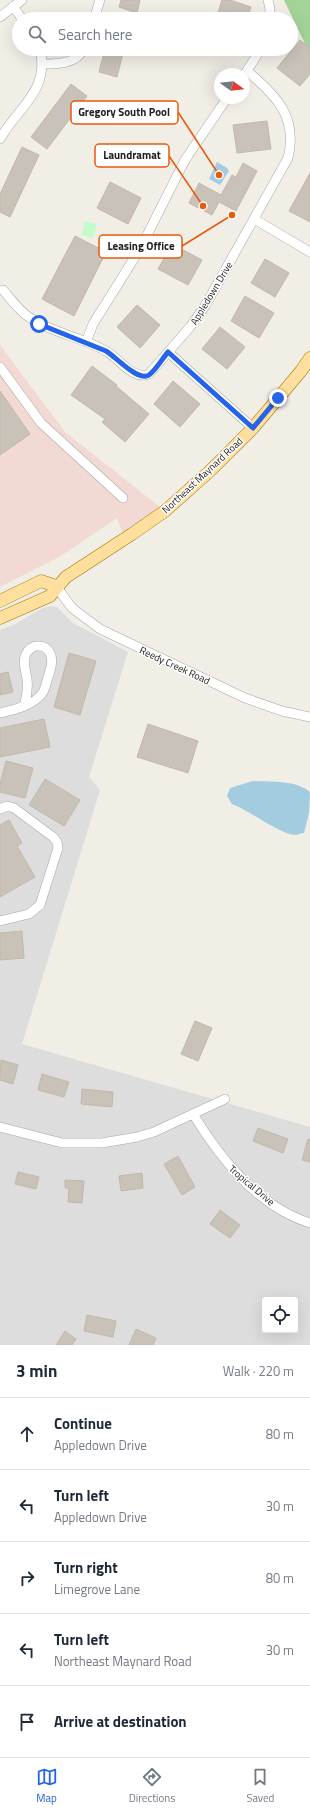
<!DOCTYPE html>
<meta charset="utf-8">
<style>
:root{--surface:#fff;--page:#f6f6f7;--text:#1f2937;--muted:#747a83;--line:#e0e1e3;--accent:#2563eb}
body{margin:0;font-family:"Titillium Web",sans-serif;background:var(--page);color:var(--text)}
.controls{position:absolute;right:12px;bottom:12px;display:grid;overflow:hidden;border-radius:4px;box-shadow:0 4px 16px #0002}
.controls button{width:36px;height:36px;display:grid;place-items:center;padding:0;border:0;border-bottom:1px solid var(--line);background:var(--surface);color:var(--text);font:20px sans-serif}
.compass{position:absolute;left:214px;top:68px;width:36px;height:36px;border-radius:50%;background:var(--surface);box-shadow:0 4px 16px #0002;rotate:105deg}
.stop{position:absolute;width:12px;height:12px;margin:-9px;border:3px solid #2563eb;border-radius:50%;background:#fff}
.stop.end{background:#2563eb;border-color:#fff;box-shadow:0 1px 4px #0008}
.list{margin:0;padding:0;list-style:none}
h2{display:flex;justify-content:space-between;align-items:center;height:52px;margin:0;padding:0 16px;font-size:17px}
h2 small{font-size:13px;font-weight:400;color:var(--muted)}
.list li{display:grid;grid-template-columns:26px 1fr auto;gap:12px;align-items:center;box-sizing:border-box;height:72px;padding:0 16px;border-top:1px solid var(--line)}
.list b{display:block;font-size:15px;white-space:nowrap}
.list p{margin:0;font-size:13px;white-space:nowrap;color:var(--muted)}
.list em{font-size:13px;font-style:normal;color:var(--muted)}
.icon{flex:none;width:22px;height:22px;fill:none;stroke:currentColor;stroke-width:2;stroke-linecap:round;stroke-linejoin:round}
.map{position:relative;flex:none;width:310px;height:1345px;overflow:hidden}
.search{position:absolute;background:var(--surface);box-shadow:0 4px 16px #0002;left:12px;right:12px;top:12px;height:44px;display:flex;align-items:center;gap:10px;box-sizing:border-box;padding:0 14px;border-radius:22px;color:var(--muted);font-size:15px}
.sheet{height:412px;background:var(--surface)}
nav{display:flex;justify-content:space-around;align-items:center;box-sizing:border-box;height:56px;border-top:1px solid var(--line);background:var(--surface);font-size:11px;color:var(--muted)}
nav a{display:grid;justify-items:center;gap:2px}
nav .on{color:var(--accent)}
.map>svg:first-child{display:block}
.residential{fill:#dedddd;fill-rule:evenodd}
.commercial{fill:#f3d9d4}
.forest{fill:#a3d398}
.park{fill:#c1fdcc}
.water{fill:#a3cce1}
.building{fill:#c9c2b8;stroke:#c4b7a7}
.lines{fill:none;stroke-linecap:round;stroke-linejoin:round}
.minor-casing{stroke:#a7a7a7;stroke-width:10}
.major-casing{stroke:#9c7900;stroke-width:13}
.minor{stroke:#fff;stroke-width:9}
.major{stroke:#ffdf9d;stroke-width:12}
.route{stroke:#2563eb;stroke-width:5}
.labels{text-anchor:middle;stroke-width:3;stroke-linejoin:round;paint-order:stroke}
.street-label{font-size:10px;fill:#202020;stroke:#fff}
.leader{fill:none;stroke:#e8590c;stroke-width:1.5}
.callout-dot{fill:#e8590c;stroke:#fff;stroke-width:1.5}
.callout{fill:#fff;stroke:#e8590c;stroke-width:1.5}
.callout-label{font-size:11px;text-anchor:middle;font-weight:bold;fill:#202020}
</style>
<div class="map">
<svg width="310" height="1345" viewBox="0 0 310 1345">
<rect width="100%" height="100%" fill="#f1eee6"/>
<!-- residential -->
<path class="residential" d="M51 606 57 607 73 623 128 652 89 777 100 790 22 1044 310 1127V1345H0V630L15 624 43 608ZM265 1300H295V1330H265Z"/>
<!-- commercial -->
<path class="commercial" d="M0 345 65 432 165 511 125 539 117 518 61 556 0 587Z"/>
<!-- forest -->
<path class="forest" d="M284 0H310V54Z"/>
<!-- park -->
<path class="park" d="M85 221 97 224 93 238 82 235Z"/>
<!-- water -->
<path class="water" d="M217 162 227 168 229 171 220 185 209 179Z
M253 781C272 782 296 780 310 792L309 813 304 833C301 833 297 835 295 835 279 834 249 810 232 804L227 796 230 788Z"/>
<!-- building -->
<path class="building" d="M121 0H140L137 13 119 7Z
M222 0H230L251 7 247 19H216Z
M300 40 310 48V74L300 86 277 68Z
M105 49H124L117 77 99 72Z
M71 84 87 96 47 149 31 137Z
M267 121 271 149 237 153 233 125Z
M22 147 39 155 10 217 0 212V194Z
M243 163 257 171 236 211 219 202 212 215 189 203 199 183 221 195 232 175 236 177Z
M310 173V222L289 211Z
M110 182 141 198 128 224 97 208Z
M75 236 106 252 74 316 42 299Z
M172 244 202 260 188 285 158 269Z
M265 259 289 273 275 297 251 283Z
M245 296 274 313 259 338 231 321Z
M137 305 160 325 140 348 117 327Z
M220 327 245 347 227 369 202 349Z
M92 366 117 385 116 386 149 414 125 442 102 422 105 419 71 395Z
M173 381 200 404 180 427 154 404Z
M0 391 30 434 0 455Z
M69 653 96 661 80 715 54 707Z
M8 672 13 692 0 695V674Z
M44 719 50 747 0 757V728Z
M148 724 198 741 188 773 137 757Z
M6 761 33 768 25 798 0 792V784Z
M45 779 80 800 64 826 29 805Z
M9 820 22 843 17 846 35 877 0 897V825Z
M22 931 24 958 0 960V933Z
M195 1021 212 1028 198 1061 181 1054Z
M1 1060 18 1065 13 1084 0 1080Z
M42 1074 69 1082 64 1097 38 1090Z
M82 1089 113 1092 112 1107 81 1104Z
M258 1128 288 1139 283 1153 253 1141Z
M308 1139 310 1140V1162L302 1160Z
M178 1156 195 1187 182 1195 164 1164Z
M18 1172 39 1177 36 1189 15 1184Z
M142 1173 143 1188 121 1191 119 1176Z
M65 1180 84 1181 82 1203 68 1202 69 1188H65Z
M220 1210 240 1225 230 1238 210 1224Z
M87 1315 116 1321 113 1337 84 1331Z
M136 1329 156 1338 153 1345H129Z
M65 1331 76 1339 72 1345H56Z"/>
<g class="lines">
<defs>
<path id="minor" d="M268 0 270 9 269 19
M13 6 22 19
M0 17 22 0
M94 19 100 0
M42 64C58 64 76 64 84 49
M244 75 261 49
M0 139C18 107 50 91 40 49
M254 219 310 252
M3 290C10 298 17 308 26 315 50 333 80 336 106 351 119 358 133 381 149 374L190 327 205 306 288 158C298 117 276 95 247 71
M86 342 93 324 140 249 185 160 227 98
M168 352 253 428
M0 367 41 423 123 498
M56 586 72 608 100 629 245 698 282 711 310 717
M0 713C14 710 35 705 43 692 46 687 47 679 49 674 51 668 53 658 50 653 44 642 30 645 26 654 22 661 26 671 27 679 28 688 27 697 24 706
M0 809 7 806 14 808 53 837 57 842 58 848 40 905 29 914 0 921
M193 1114C220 1158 258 1207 310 1223
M0 1127 62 1143H102L137 1137 154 1132 225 1099"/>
<path id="major" d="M0 601 41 581 56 586
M0 618 50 596 66 577 132 534 165 511 211 470 253 428 301 371 310 358"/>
</defs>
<!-- minor casing -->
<use href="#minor" class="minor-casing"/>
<!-- major casing -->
<use href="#major" class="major-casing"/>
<!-- minor -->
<use href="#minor" class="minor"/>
<!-- major -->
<use href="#major" class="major"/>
</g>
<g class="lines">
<!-- route -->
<path class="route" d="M39 324 106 351C116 357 138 382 149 375 156 370 162 359 168 352L253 428 278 398"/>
</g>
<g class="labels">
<!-- street labels -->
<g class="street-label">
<text transform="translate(211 293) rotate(-59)" y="4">Appledown Drive</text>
<text transform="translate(202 475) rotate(-43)" y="4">Northeast Maynard Road</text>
<text transform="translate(175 665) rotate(25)" y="4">Reedy Creek Road</text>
<text transform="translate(252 1185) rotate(40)" y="4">Tropical Drive</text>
</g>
</g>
<!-- callouts -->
<path class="leader" d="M219 175L178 112M203 206L169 156M232 215L182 246"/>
<g class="callout-dot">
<circle cx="219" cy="175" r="4"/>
<circle cx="203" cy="206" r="4"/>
<circle cx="232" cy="215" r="4"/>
</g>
<g class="callout">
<rect x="71" y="101" width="107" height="23" rx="4"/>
<rect x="95" y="144" width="74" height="23" rx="4"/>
<rect x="99" y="235" width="83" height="23" rx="4"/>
</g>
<g class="callout-label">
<text x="124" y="116">Gregory South Pool</text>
<text x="132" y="159">Laundramat</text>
<text x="141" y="250">Leasing Office</text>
</g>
</svg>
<div class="controls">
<button><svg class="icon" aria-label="locate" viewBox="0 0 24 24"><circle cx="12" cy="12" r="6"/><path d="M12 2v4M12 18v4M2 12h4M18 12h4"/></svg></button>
</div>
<svg class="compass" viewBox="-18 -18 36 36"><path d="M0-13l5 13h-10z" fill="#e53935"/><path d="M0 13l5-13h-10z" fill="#747a83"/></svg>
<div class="stop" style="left:39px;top:324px"></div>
<div class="stop end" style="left:278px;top:398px"></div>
<div class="search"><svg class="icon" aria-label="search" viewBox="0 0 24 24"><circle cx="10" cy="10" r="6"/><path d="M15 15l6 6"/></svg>Search here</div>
</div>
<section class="sheet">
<h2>3 min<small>Walk · 220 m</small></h2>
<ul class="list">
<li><svg class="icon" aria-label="ahead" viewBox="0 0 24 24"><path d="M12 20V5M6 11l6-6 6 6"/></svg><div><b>Continue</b><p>Appledown Drive</p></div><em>80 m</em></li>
<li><svg class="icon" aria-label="left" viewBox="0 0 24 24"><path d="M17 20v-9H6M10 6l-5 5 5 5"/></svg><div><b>Turn left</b><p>Appledown Drive</p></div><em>30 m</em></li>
<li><svg class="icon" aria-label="right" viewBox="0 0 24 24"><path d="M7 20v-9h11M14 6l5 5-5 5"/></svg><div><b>Turn right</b><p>Limegrove Lane</p></div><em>80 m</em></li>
<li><svg class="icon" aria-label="left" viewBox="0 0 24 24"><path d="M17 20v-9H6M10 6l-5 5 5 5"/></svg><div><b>Turn left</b><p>Northeast Maynard Road</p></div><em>30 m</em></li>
<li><svg class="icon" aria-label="arrive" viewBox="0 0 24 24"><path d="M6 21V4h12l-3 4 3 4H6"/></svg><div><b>Arrive at destination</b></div></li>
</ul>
</section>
<nav>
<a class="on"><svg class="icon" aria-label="map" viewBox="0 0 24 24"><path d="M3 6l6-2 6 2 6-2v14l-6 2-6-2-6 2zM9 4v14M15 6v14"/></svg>Map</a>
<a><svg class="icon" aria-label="directions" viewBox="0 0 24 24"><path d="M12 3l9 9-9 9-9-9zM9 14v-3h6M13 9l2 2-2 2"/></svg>Directions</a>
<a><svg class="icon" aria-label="saved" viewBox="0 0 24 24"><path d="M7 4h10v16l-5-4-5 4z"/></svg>Saved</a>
</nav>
